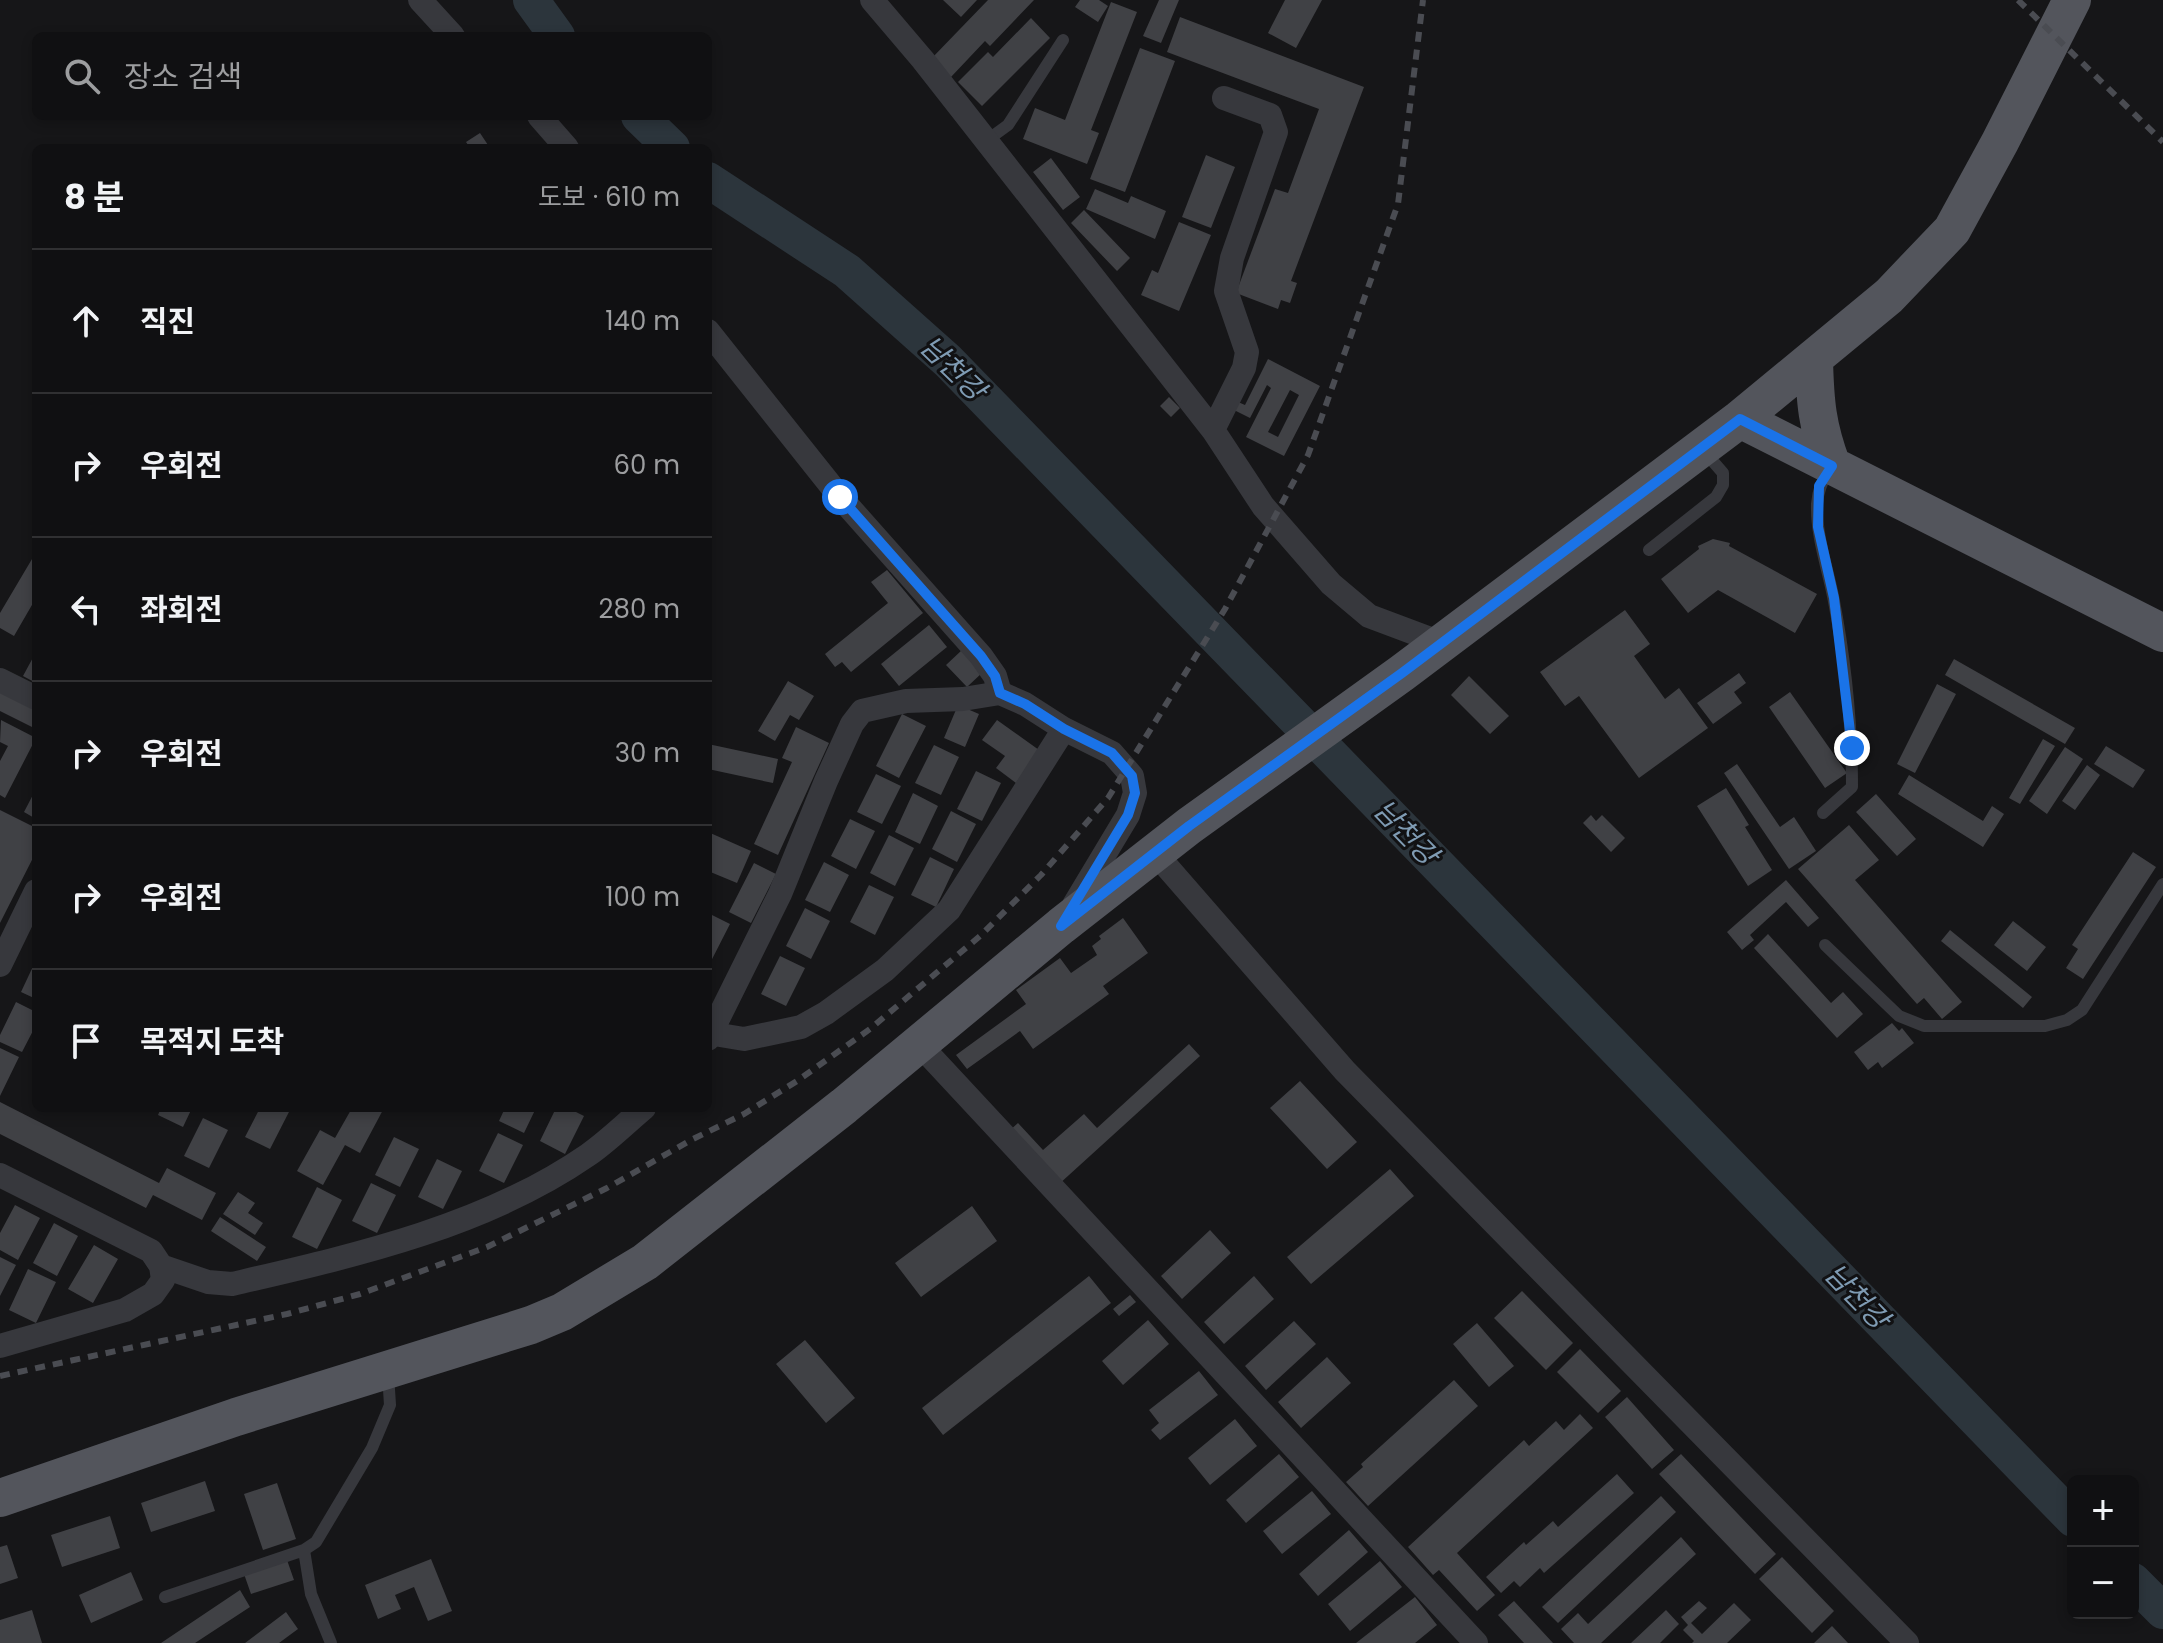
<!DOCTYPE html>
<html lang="ko">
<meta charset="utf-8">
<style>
:root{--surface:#101012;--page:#19191b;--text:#f1f3f6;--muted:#9c9d9f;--line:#303032}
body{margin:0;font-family:Poppins,"Noto Sans KR",sans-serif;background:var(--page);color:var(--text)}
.controls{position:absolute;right:24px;bottom:24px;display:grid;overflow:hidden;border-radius:12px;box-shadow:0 4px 12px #0003}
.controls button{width:72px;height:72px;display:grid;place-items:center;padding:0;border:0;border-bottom:2px solid var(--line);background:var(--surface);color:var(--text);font:40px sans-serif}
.stop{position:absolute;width:24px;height:24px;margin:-18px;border:6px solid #1a73e8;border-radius:50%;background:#fff}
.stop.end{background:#1a73e8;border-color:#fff;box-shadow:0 2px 8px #0008}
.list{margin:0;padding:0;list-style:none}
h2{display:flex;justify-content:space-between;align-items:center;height:104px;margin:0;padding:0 32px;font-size:34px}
h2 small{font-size:26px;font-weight:400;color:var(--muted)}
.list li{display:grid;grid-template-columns:52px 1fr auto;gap:24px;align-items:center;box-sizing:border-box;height:144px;padding:0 32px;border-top:2px solid var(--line)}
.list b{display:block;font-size:30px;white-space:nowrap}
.list em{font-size:26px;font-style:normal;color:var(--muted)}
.icon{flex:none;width:44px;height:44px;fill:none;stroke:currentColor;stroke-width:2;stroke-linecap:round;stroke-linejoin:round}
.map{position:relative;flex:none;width:2163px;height:1643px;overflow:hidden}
.search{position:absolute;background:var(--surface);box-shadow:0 4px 12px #0003;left:32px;top:32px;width:680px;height:88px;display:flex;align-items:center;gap:20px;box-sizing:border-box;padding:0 28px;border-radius:12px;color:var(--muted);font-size:30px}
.panel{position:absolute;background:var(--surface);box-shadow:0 4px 12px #0003;left:32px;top:144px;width:680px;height:968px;border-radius:12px}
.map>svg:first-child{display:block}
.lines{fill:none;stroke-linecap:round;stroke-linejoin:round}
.river{stroke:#2c353c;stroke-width:36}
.building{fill:#404145;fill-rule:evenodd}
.service{stroke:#37383d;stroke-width:12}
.minor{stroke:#37383d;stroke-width:24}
.primary{stroke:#53555c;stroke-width:38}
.rail{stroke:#4a4c52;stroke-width:6;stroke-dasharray:10 8;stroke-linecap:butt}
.route{stroke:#1a73e8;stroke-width:10}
.labels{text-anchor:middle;stroke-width:6;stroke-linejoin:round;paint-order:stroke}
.water-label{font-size:28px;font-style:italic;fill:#7f9bb3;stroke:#111113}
</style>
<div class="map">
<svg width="2163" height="1643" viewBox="0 0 2163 1643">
<rect width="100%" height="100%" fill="#161618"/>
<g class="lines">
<!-- river -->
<path class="river" d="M531 0 557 36
M639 116 672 148
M708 180 847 271 948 361 2073 1519
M2133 1581 2163 1611"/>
</g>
<!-- building -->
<path class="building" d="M943 0H977L961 17Z
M988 0H1034L990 46 985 41 951 77 931 59Z
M1080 0H1099L1108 6 1098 22 1075 7Z
M1159 0H1179L1161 43 1143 36Z
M1285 0H1322L1296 48 1268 33Z
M1111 2 1137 12 1091 130 1099 133 1087 164 1023 139 1035 108 1065 120Z
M1180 17 1364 87 1291 281 1297 283 1290 303 1281 300 1278 309 1236 293 1275 189 1288 193 1319 109 1167 52Z
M1031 18 1050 38 982 106 958 82 988 52 993 57Z
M1140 48 1175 61 1125 192 1090 179Z
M480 133 490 148H470L466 142Z
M1206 155 1235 167 1211 228 1182 217Z
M1051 158 1080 197 1063 210 1033 172Z
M1095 189 1128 203 1131 196 1166 211 1155 239 1086 209Z
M1084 210 1130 258 1117 271 1071 223Z
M1179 222 1211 235 1179 311 1141 295 1152 270 1158 273Z
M1268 359 1320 386 1284 456 1246 437 1271 388 1267 385 1250 418 1234 410 1238 402 1245 405ZM1290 390 1299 395 1278 437 1268 432Z
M1169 397 1180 408 1171 417 1160 406Z
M1713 539 1730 543 1729 546 1817 594 1795 633 1718 590 1688 613 1661 579 1699 549 1698 546Z
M32 559 36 561V598L14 636 0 628V613Z
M887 570 923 613 851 672 842 662 835 667 825 654 888 603 871 582Z
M1625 610 1650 644 1634 656 1665 699 1679 688 1708 728 1639 778 1579 696 1565 706 1540 672Z
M929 625 947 647 899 686 881 664Z
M962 650 983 672 967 687 946 665Z
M36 652V683L23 676Z
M1954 659 2075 728 2065 744 1945 675Z
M1739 673 1746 683 1734 692 1742 703 1713 724 1697 703Z
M1469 676 1509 716 1490 734 1451 695Z
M788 681 814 696 799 720 790 715 775 741 758 731Z
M1937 684 1956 694 1915 773 1897 764Z
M0 690 36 708V729L0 711Z
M1790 692 1847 773 1825 788 1769 707Z
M958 705 979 714 965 747 944 738Z
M902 714 926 726 899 778 876 766Z
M1 720 36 738 5 798 0 795V761L8 746 0 742Z
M997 720 1039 750 1016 783 996 768 1005 756 982 740Z
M796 727 829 743 778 855 754 844 792 762 782 758Z
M2043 739 2055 746 2020 804 2009 798Z
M708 744 778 759 773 783 708 769Z
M934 745 959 757 941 795 915 783Z
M2106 746 2145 770 2133 788 2094 764Z
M2065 747 2083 759 2047 814 2029 801Z
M1737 764 1780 827 1794 817 1816 851 1789 869 1724 773Z
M2087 765 2100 775 2075 810 2062 801Z
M976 771 1001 783 982 821 957 809Z
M876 774 901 786 882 824 857 812Z
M1909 775 1983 821 1992 806 2004 814 1983 847 1898 794Z
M1726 788 1749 825 1745 827 1772 870 1748 886 1697 806Z
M36 789V819L24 812Z
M913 793 938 806 920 844 895 832Z
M1876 794 1916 839 1897 856 1856 812Z
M0 810 36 828V852L0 923Z
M951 811 976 824 957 862 932 849Z
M1591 815 1596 821 1602 815 1625 838 1611 852 1583 823Z
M850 819 875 831 856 869 831 856Z
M1849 825 1879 860 1855 880 1962 1002 1942 1019 1924 998 1917 1004 1798 869Z
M708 832 751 851 737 883 708 871Z
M889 835 914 848 895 886 870 873Z
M2133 852 2156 867 2083 979 2066 968 2078 949 2072 945Z
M930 857 954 869 936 907 911 895Z
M824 862 849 875 830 912 805 900Z
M754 863 776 874 751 923 729 912Z
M1786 880 1819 918 1808 927 1786 902 1750 935 1754 940 1742 950 1727 932Z
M869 885 894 897 875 935 850 922Z
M805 908 830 921 811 959 786 946Z
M708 913 730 924 708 967Z
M1123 918 1148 953 1103 986 1109 994 1033 1049 1020 1031 967 1069 956 1055 1026 1004 1016 990 1060 958 1071 973 1097 955 1092 946 1101 939 1099 936Z
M2013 921 2046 947 2027 971 1994 945Z
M1950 930 2032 997 2023 1008 1941 941Z
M1768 934 1831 1003 1843 992 1863 1014 1837 1038 1754 948Z
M780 956 805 968 786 1006 761 994Z
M36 960V999L21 992Z
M16 1002 36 1012V1025L22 1052 0 1042V1035Z
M1892 1023 1899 1031 1902 1028 1914 1043 1882 1068 1878 1062 1868 1070 1854 1052Z
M1189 1044 1200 1056 1058 1185 1008 1132 1018 1123 1043 1150 1084 1114 1097 1128Z
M0 1048 19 1057 0 1096Z
M1300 1081 1357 1142 1327 1169 1270 1108Z
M0 1102 159 1183 167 1168 216 1193 202 1220 153 1195 146 1208 0 1134Z
M161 1108H192L183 1127 158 1115Z
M260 1108H291L270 1149 245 1137Z
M352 1108H384L360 1153 345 1145 323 1185 297 1171 320 1130 335 1138Z
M505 1108H536L524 1133 499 1121Z
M556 1108H568L584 1116 565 1154 540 1141Z
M203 1118 228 1130 209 1168 184 1156Z
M498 1133 523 1145 504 1183 479 1171Z
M394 1137 419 1149 400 1187 375 1175Z
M437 1159 462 1171 443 1209 418 1197Z
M1390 1169 1414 1196 1311 1284 1287 1257Z
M371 1183 396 1195 377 1233 352 1221Z
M317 1187 342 1200 317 1249 292 1237Z
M238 1192 255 1203 248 1213 263 1223 255 1235 223 1214Z
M15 1205 40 1218 18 1260 0 1250V1233Z
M972 1206 997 1241 921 1297 895 1263Z
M220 1217 266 1247 257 1261 211 1231Z
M54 1223 78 1236 57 1276 33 1263Z
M1210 1230 1231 1253 1182 1299 1161 1276Z
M94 1245 118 1259 93 1303 68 1289Z
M0 1257 16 1265 0 1296Z
M28 1269 56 1282 36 1323 9 1310Z
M1089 1276 1111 1303 943 1435 922 1408Z
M1254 1276 1274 1299 1224 1344 1204 1322Z
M1522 1291 1573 1343 1546 1370 1494 1318Z
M1130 1295 1136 1302 1119 1316 1113 1309Z
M1148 1320 1169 1344 1123 1385 1102 1361Z
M1294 1321 1316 1344 1266 1390 1245 1366Z
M1477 1323 1514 1366 1489 1387 1453 1344Z
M805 1340 855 1398 826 1423 776 1364Z
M1580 1349 1621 1391 1598 1413 1557 1372Z
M1327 1357 1351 1383 1301 1428 1278 1402Z
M1199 1371 1218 1395 1160 1440 1151 1430 1159 1423 1149 1410Z
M1454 1380 1478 1406 1368 1506 1346 1482 1363 1467 1361 1464Z
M1627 1397 1674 1450 1652 1469 1605 1417Z
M1580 1414 1593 1428 1457 1553 1495 1595 1477 1611 1439 1570 1433 1575 1408 1547 1524 1440 1529 1446 1556 1421 1564 1430Z
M1235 1419 1257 1446 1210 1485 1188 1458Z
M1279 1454 1299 1477 1246 1523 1226 1500Z
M1681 1454 1776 1554 1755 1574 1659 1474Z
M1617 1474 1634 1493 1544 1573 1540 1568 1520 1587 1514 1581 1501 1593 1486 1577 1524 1542 1526 1545 1553 1521 1558 1527Z
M205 1481 215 1511 151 1532 141 1503Z
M277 1483 296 1539 263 1550 244 1494Z
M1312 1491 1331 1514 1282 1554 1263 1531Z
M1661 1496 1676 1512 1558 1623 1542 1607Z
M110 1516 120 1548 62 1567 51 1535Z
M1349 1530 1368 1552 1318 1596 1299 1574Z
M1681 1537 1696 1554 1601 1643H1574L1561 1629 1578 1613 1588 1624Z
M7 1545 18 1578 0 1584V1547Z
M1782 1557 1834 1611 1812 1633 1759 1579Z
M431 1559 452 1611 428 1621 414 1587 395 1595 401 1609 378 1619 365 1585Z
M287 1560 294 1580 251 1594 244 1574Z
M1380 1561 1402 1587 1350 1631 1328 1604Z
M131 1572 143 1600 91 1623 79 1595Z
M240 1590 250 1607 195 1643H161Z
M1415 1597 1437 1625 1415 1643H1356Z
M1514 1601 1553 1643H1524L1498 1615Z
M1699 1601 1707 1608 1691 1623 1702 1634 1734 1603 1751 1620 1727 1643H1692L1694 1641 1683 1630 1688 1625 1681 1617Z
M32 1610 42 1643H0V1620Z
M1666 1610 1679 1624 1660 1643H1631Z
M286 1612 298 1629 279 1643H245Z
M1832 1626 1848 1643H1814Z"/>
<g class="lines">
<!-- service -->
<path class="service" d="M986 141 1008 125 1063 40
M1649 550 1716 497 1723 485V473L1703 450
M1823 813 1852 787C1852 723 1845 658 1833 596 1827 566 1816 535 1817 504 1818 490 1822 482 1829 470
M1825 945 1899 1016 1924 1026H2045L2067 1020 2082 1010 2163 884
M304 1550 311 1594 331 1643
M165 1597 304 1550 316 1542 372 1448 390 1405 388 1374"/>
<!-- minor -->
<path class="minor" d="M420 0 453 36
M872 0 923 60 1213 430 1263 506 1331 584 1369 616 1441 643
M539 116 567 148
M708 331 840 497 981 656 995 676 1000 693
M1213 430 1244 368 1247 352 1226 291 1232 258 1276 132 1270 115 1224 98
M0 680 36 698
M1155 853 1345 1071 1907 1643
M0 965 36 891
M708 1033 744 1039 801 1027 826 1013 885 970 949 910 1064 729
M708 1039 780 894 826 781 852 724 862 711 906 701 963 699 1000 693 1025 704 1064 729 1112 753 1132 776 1135 793 1128 815 1074 905
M919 1044 1476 1643
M0 1175 151 1251 161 1266 163 1280 153 1294 125 1310 0 1346
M161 1266 208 1282 232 1284C353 1256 484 1227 588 1155 608 1141 625 1124 644 1108"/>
<!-- primary -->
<path class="primary" d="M1814 359C1815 402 1817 426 1832 466
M1740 419 2163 633
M0 1498 236 1417 531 1325 562 1312 645 1262 844 1106 1061 926 1189 826 1402 673 1740 419 1889 296 1952 230 2000 142 2072 0"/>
<!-- rail -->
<path class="rail" d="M2018 0 2163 142
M0 1376 287 1314 360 1294 487 1247 607 1188 691 1140 744 1114 797 1081 870 1029 980 936 1041 875 1108 798 1225 609 1308 455 1398 204 1423 0"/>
</g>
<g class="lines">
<!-- route -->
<path class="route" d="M840 497 981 656 995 676 1000 693 1025 704 1064 729 1112 753 1132 776 1135 793 1128 815 1061 926 1189 826 1402 673 1740 419 1832 466 1819 486 1818 527 1834 598 1852 748"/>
</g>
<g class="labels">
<!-- water labels -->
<g class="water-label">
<text transform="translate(953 368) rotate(44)" y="10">남천강</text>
<text transform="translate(1406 832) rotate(46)" y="10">남천강</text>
<text transform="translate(1857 1296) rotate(46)" y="10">남천강</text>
</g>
</g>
</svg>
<div class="controls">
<button>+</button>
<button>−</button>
</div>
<div class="stop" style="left:840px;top:497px"></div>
<div class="stop end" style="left:1852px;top:748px"></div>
<div class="search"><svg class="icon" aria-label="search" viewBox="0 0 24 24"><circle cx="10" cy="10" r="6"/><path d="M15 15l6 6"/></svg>장소 검색</div>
<section class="panel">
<h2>8 분<small>도보 · 610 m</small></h2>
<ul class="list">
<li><svg class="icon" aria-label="ahead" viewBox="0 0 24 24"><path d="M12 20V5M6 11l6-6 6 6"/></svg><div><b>직진</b></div><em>140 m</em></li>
<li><svg class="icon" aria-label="right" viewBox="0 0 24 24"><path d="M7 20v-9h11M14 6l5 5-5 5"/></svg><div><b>우회전</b></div><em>60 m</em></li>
<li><svg class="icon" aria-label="left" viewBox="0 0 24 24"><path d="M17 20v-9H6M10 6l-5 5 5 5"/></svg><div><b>좌회전</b></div><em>280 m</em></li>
<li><svg class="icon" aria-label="right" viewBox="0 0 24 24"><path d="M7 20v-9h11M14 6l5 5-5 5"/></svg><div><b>우회전</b></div><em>30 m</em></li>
<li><svg class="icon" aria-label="right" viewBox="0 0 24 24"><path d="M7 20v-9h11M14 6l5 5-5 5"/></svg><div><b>우회전</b></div><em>100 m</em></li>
<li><svg class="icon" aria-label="arrive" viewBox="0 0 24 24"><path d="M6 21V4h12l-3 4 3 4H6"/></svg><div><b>목적지 도착</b></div></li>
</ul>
</section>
</div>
